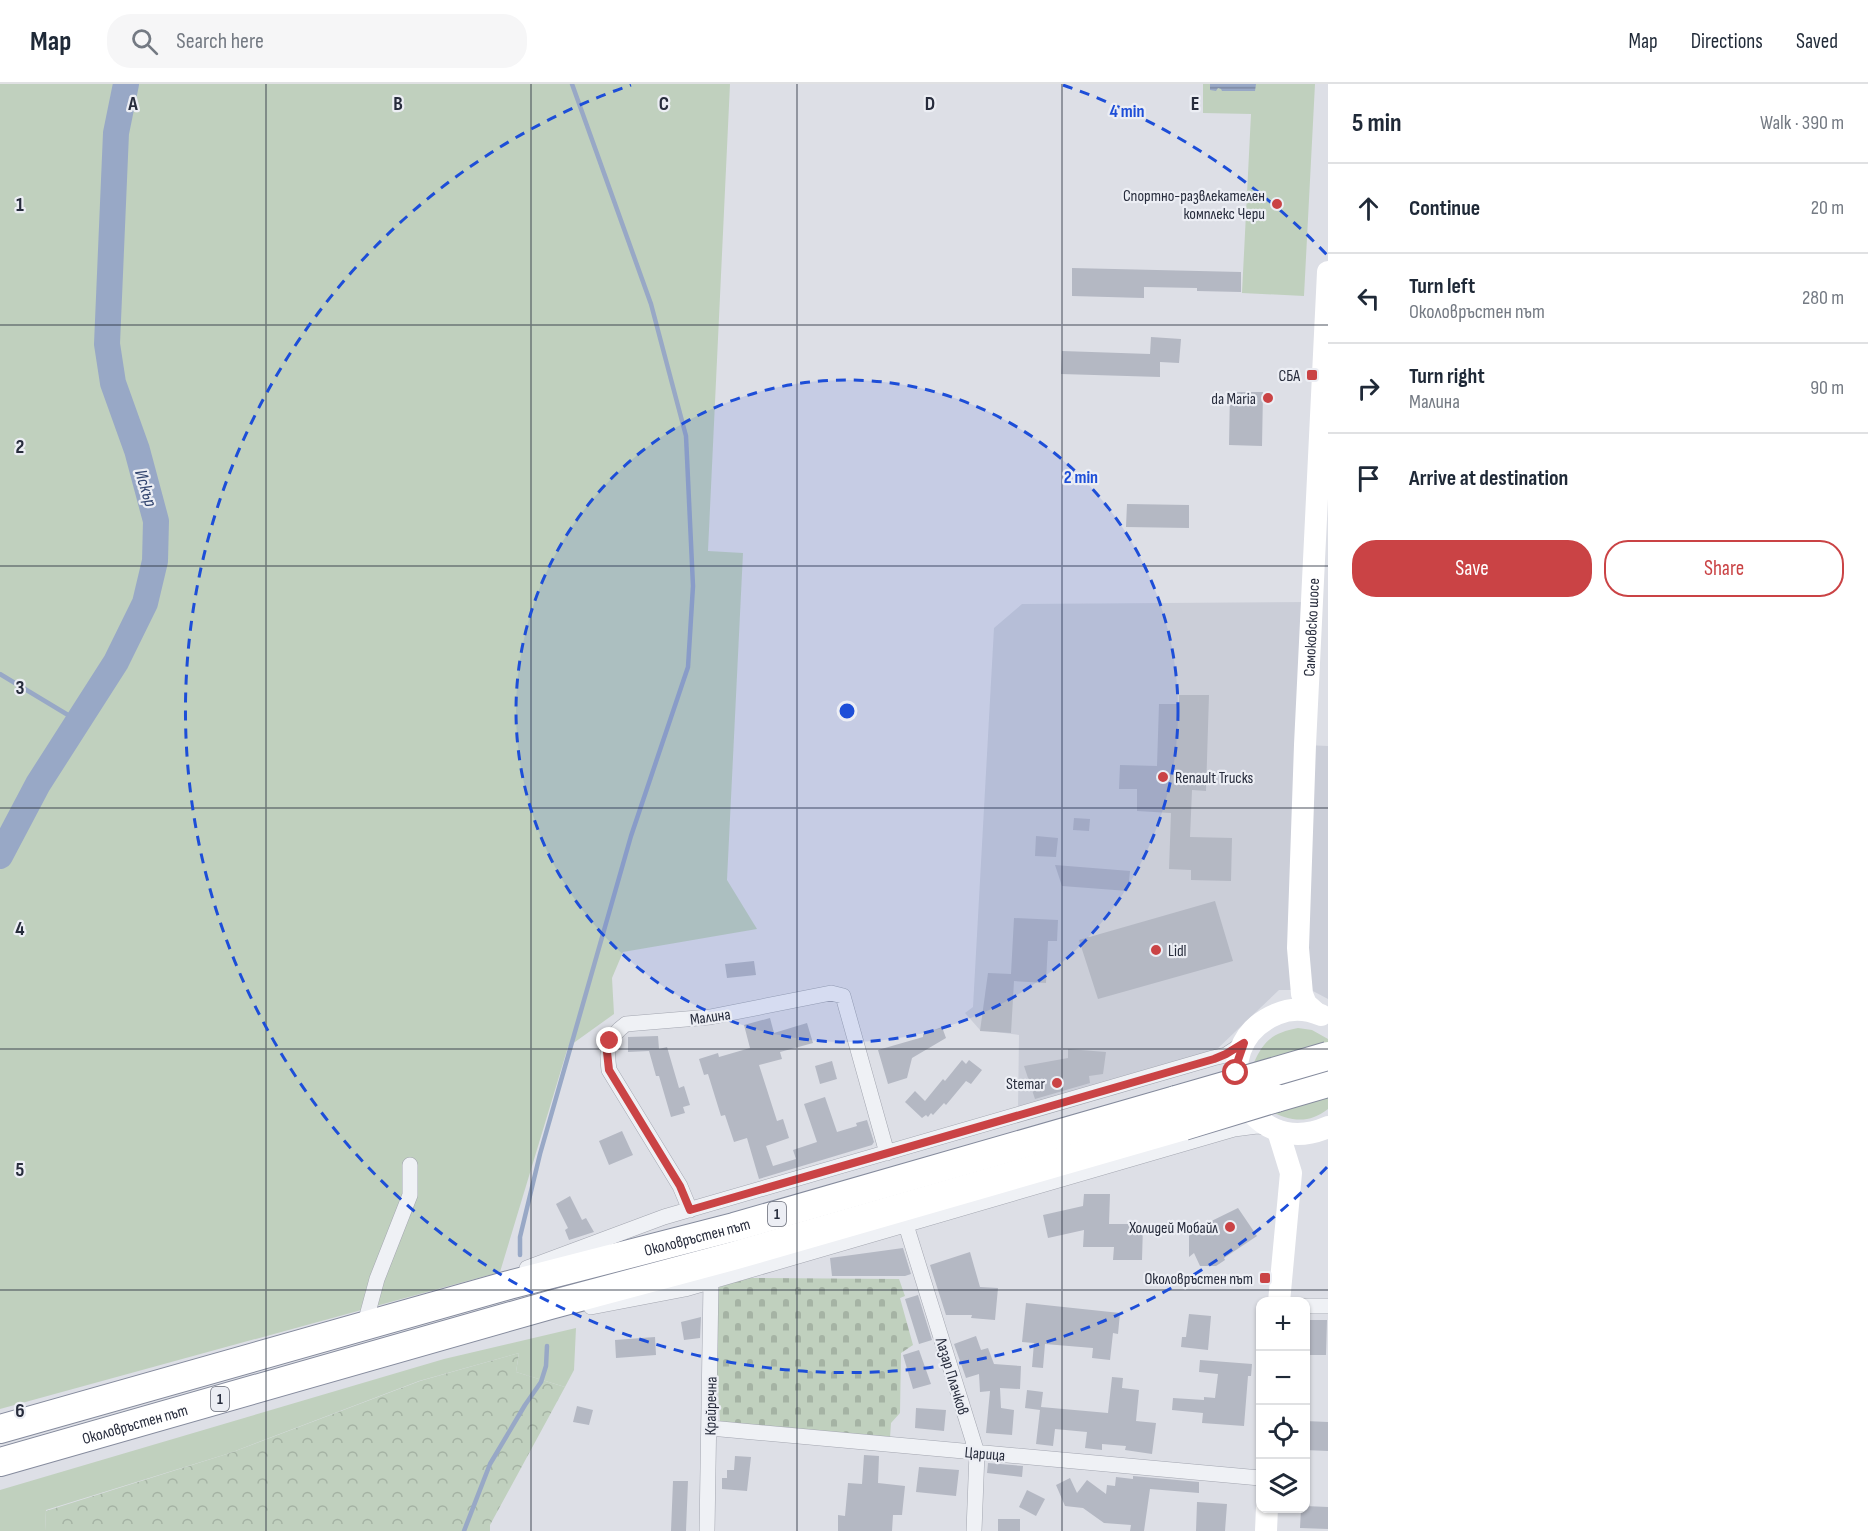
<!DOCTYPE html>
<meta charset="utf-8">
<style>
:root{--surface:#fff;--page:#f6f6f7;--text:#1f2937;--muted:#747a83;--line:#e0e1e3;--accent:#ca4345}
body{margin:0;font-family:"Sofia Sans Condensed",sans-serif;background:var(--page);color:var(--text)}
.controls{position:absolute;right:18px;bottom:18px;display:grid;overflow:hidden;border-radius:12px;box-shadow:0 2px 4px #0004}
.controls button{width:54px;height:54px;display:grid;place-items:center;padding:0;border:0;border-bottom:2px solid var(--line);background:var(--surface);color:var(--text);font:30px sans-serif}
.stop{position:absolute;width:18px;height:18px;margin:-14px;border:4px solid #ca4345;border-radius:50%;background:#fff}
.stop.end{background:#ca4345;border-color:#fff;box-shadow:0 2px 6px #0008}
.list{margin:0;padding:0;list-style:none}
h2{display:flex;justify-content:space-between;align-items:center;height:78px;margin:0;padding:0 24px;font-size:26px}
h2 small{font-size:20px;font-weight:400;color:var(--muted)}
.list li{display:grid;grid-template-columns:39px 1fr auto;gap:18px;align-items:center;box-sizing:border-box;height:90px;padding:0 24px;border-top:2px solid var(--line)}
.list b{display:block;font-size:22px;white-space:nowrap}
.list p{margin:0;font-size:20px;white-space:nowrap;color:var(--muted)}
.list em{font-size:20px;font-style:normal;color:var(--muted)}
.actions{display:flex;gap:12px;padding:18px 24px}
.actions a{flex:1;padding:14px 0;border:2px solid var(--accent);border-radius:24px;text-align:center;font-size:21px;color:var(--accent)}
.actions .main{background:var(--accent);color:#fff}
.icon{flex:none;width:33px;height:33px;fill:none;stroke:currentColor;stroke-width:2;stroke-linecap:round;stroke-linejoin:round}
.map{position:relative;flex:none;width:1328px;height:1447px;overflow:hidden}
header{display:flex;align-items:center;gap:36px;box-sizing:border-box;height:84px;padding:0 30px;background:var(--surface);border-bottom:2px solid var(--line)}
header strong{font-size:28px}
nav{display:flex;gap:33px;margin-inline-start:auto;font-size:21px}
.search{width:420px;height:54px;background:var(--page);display:flex;align-items:center;gap:15px;box-sizing:border-box;padding:0 21px;border-radius:24px;color:var(--muted);font-size:22px}
main{display:flex}
aside{flex:1;background:var(--surface)}
.map>svg:first-child{display:block}
.built{fill:#cbced8}
.grass{fill:#c0d0be}
.forest{fill:url(#forest-crowns)}
.cemetery{fill:url(#cemetery-stones)}
.water{fill:url(#water-rules)}
.lines{fill:none;stroke-linecap:round;stroke-linejoin:round}
.stream{stroke:#98a8c6;stroke-width:4.5}
.river{stroke:#98a8c6;stroke-width:26}
.building{fill:#b4b8c3}
.street-casing{stroke:#a3a6b0;stroke-width:16}
.highway-casing{stroke:#858b9d;stroke-width:30}
.street{stroke:#eff1f5;stroke-width:15}
.secondary{stroke:#fff;stroke-width:22}
.highway{stroke:#fff;stroke-width:28}
.highway-bridge-casing{stroke:#858b9d;stroke-width:30;stroke-linecap:butt}
.highway-bridge{stroke:#fff;stroke-width:28}
.route{stroke:#ca4345;stroke-width:8}
.grid{fill:none;stroke:#272c3c;stroke-width:1.5;stroke-opacity:0.55}
.ring{fill:none;stroke:#1d4ed8;stroke-width:3;stroke-dasharray:10 8}
.poi-dot{fill:#ca4345;stroke:#eceef4;stroke-width:2}
.labels{text-anchor:middle;stroke-width:4.5;stroke-linejoin:round;paint-order:stroke}
.shield{fill:#eceef4;stroke:#626673;stroke-width:1.5}
.shield-label{font-size:15px;font-weight:bold;fill:#272c3c}
.poi-label{font-size:16px;fill:#272c3c;stroke:#eceef4;text-anchor:end}
.street-label{font-size:16px;fill:#272c3c;stroke:#eceef4}
.water-label{font-size:18px;font-style:italic;fill:#32456f;stroke:#eceef4}
.grid-label{font-size:20px;text-anchor:middle;font-weight:bold;fill:#272c3c;stroke:#eceef4;stroke-width:4.5;stroke-linejoin:round;paint-order:stroke}
.centre{fill:#1d4ed8;stroke:#eceef4;stroke-width:3}
.ring-label{font-size:18px;text-anchor:middle;font-weight:bold;fill:#1d4ed8;stroke:#eceef4;stroke-width:4.5;stroke-linejoin:round;paint-order:stroke}
</style>
<header>
<strong>Map</strong>
<div class="search"><svg class="icon" aria-label="search" viewBox="0 0 24 24"><circle cx="10" cy="10" r="6"/><path d="M15 15l6 6"/></svg>Search here</div>
<nav><a>Map</a><a>Directions</a><a>Saved</a></nav>
</header>
<main>
<div class="map">
<svg width="1328" height="1447" viewBox="0 0 1328 1447">
<defs>
<pattern id="forest-crowns" width="20" height="18" patternUnits="userSpaceOnUse" patternTransform="scale(1.5)"><rect width="20" height="18" fill="#c0d0be"/><path d="M2 6a3 3 0 1 1 6 0M12 15a3 3 0 1 1 6 0" fill="none" stroke="#a5b3a4"/></pattern>
<pattern id="cemetery-stones" width="16" height="16" patternUnits="userSpaceOnUse" patternTransform="scale(1.5)"><rect width="16" height="16" fill="#c0d0be"/><path d="M2 7V4a2 2 0 0 1 4 0v3zM10 15v-3a2 2 0 0 1 4 0v3z" fill="#a5b3a4"/></pattern>
<pattern id="water-rules" width="6" height="5" patternUnits="userSpaceOnUse" patternTransform="scale(1.5)"><rect width="6" height="5" fill="#98a8c6"/><path d="M0 2.5h6" fill="none" stroke="#7c89a2"/></pattern>
</defs>
<rect width="100%" height="100%" fill="#dddfe6"/>
<!-- built -->
<path class="built" d="M1312 518 1305 661 1328 662V915L1311 906H1279L1214 968 1018 1025 1019 951 980 946 965 929 973 923 994 544 1022 520Z"/>
<!-- grass -->
<path class="grass" d="M0 0H730L708 467 743 469 727 796 757 845 623 868 612 894 614 930 568 963 500 1188 0 1325Z
M1203 0H1315L1304 212 1242 209 1251 30 1203 29Z
M1298 944 1312 946 1328 955V1025C1308 1041 1288 1037 1267 1025L1253 981C1263 957 1272 949 1298 944Z
M576 1244 574 1286 565 1303 516 1288 519 1269 419 1297 230 1369 46 1426 45 1447H0V1406L444 1275Z"/>
<!-- forest -->
<path class="forest" d="M519 1269 516 1288 565 1303 490 1441V1447H45L46 1427 230 1369 420 1297Z"/>
<!-- cemetery -->
<path class="cemetery" d="M745 1194 899 1195 905 1212 900 1214 913 1261 901 1269 900 1329 891 1339 890 1354 720 1338 712 1206Z"/>
<!-- water -->
<path class="water" d="M1210 0H1256L1255 7H1222L1221 5 1218 4 1216 7 1210 6Z"/>
<g class="lines">
<!-- stream -->
<path class="stream" d="M0 590 78 637
M520 1171V1153L540 1070 631 752 688 583 693 502 686 352 651 220 572 0
M464 1447 490 1380 525 1321 541 1298 546 1282 547 1262"/>
<!-- river -->
<path class="river" d="M0 772 38 700 116 578 145 519 155 477 156 437 137 366 113 299 107 260 116 49 126 0"/>
</g>
<!-- building -->
<path class="building" d="M1072 184 1241 188V208L1197 207V204L1144 203V214L1072 212Z
M1151 253 1181 255 1179 279 1160 278V293L1061 290 1062 267 1150 270Z
M1230 308H1263L1262 362 1229 361Z
M1127 420 1189 421V444L1126 443Z
M1179 611H1209L1206 707 1192 706 1190 753 1232 754 1231 797 1191 796V786L1169 785 1171 729 1137 727V705H1119L1120 681 1157 682 1159 620H1179Z
M1074 734 1090 735 1089 747 1073 746Z
M1036 752 1058 754 1056 773 1035 772Z
M1055 781 1130 787 1128 807 1062 802Z
M1215 817 1233 877 1098 915 1079 856Z
M1014 834 1058 836 1057 857H1048L1046 899 1014 897 1011 949 980 947 988 889 1011 890Z
M754 877 756 891 727 894 725 880Z
M770 934 774 949 807 939 813 959 780 968 782 975 759 981 777 1037 783 1035 789 1054 766 1062 773 1082 796 1075 793 1066 817 1058 804 1020 825 1013 837 1048 857 1042 856 1039 867 1036 874 1058 872 1061 759 1095 747 1054 734 1058 725 1031 721 1032 708 990 704 991 699 975 718 969 719 973 750 964 744 941Z
M942 943 946 954 912 974 907 994 888 1000 878 966 923 953V950Z
M658 952 659 965 667 963 679 1004 684 1002 690 1021 683 1023 685 1029 671 1033 659 992H656L649 967 628 968V953Z
M1068 965 1106 968 1103 990 1089 992 1090 999 1035 1015 1024 982 1068 974Z
M962 976 966 980 969 976 982 986 971 1000 966 997 946 1021 944 1019 933 1031 931 1029 928 1033 926 1031 922 1034 905 1018 915 1007 925 1017 943 995 945 997Z
M832 977 837 995 820 1000 815 982Z
M622 1047 633 1071 609 1081 599 1057Z
M1084 1110H1110L1109 1140H1143L1142 1176H1113L1114 1163H1083L1084 1146 1048 1154 1043 1131 1083 1122Z
M570 1112 582 1136 586 1134 594 1148 569 1156 565 1146 568 1144 556 1120Z
M1238 1124 1257 1152 1224 1174 1225 1176 1216 1182H1200L1194 1169 1189 1173V1148Z
M903 1164 911 1190 905 1192H832L830 1174Z
M970 1168 980 1203 998 1204 995 1236 971 1234 972 1231H946L930 1181Z
M918 1211 932 1256 919 1260 905 1215Z
M1026 1219 1120 1229 1118 1250 1113 1249 1110 1276 1092 1274 1093 1264 1045 1260 1043 1284 1032 1283 1034 1259 1022 1258Z
M1189 1230 1211 1232 1208 1266 1181 1263 1182 1253H1186Z
M701 1233 700 1254 684 1256 681 1238Z
M1310 1236H1327L1326 1271H1309Z
M976 1252 981 1266 988 1264 994 1280 1021 1282 1020 1305 1000 1304 1001 1324 1014 1326 1012 1351 986 1349 990 1307 980 1308 979 1290 966 1294 954 1260Z
M655 1253 656 1271 616 1274 615 1256Z
M919 1266 931 1300 913 1305 903 1271Z
M1200 1276 1252 1280 1251 1292H1248L1244 1342 1202 1339 1203 1329 1172 1326 1173 1314 1204 1316V1313L1215 1314 1218 1290 1199 1288Z
M1112 1293 1123 1294 1122 1304 1139 1306 1136 1337 1156 1339 1152 1370 1125 1366 1126 1362 1102 1360V1366L1085 1364 1087 1348 1055 1345 1053 1362 1036 1360 1040 1326 1025 1324 1027 1306 1043 1308 1041 1323 1108 1329Z
M577 1322 593 1326 589 1341 573 1338Z
M916 1324 946 1326 944 1347 915 1344Z
M1305 1337 1328 1338V1367L1305 1366Z
M864 1371 879 1372 878 1399 905 1402 902 1431H893L892 1447H838V1431L845 1432 848 1399 862 1400Z
M735 1372 751 1373 747 1407 722 1405V1394H727V1386H734Z
M988 1379 1023 1382 1022 1393 987 1389Z
M919 1383 959 1386 956 1412 916 1408Z
M1133 1392 1199 1398V1409L1150 1405 1144 1447H1130L1131 1441 1104 1439 1083 1424 1065 1422 1056 1401 1070 1394 1077 1409 1087 1396 1106 1410 1107 1401 1115 1402 1116 1393 1133 1395Z
M673 1397H688L686 1447H671Z
M1027 1406 1045 1415 1036 1432 1019 1423Z
M1197 1418 1227 1420 1225 1447H1196Z
M1305 1422 1328 1423V1445L1300 1444 1301 1425H1305Z
M998 1435H1020V1447H998Z"/>
<g class="lines">
<defs>
<path id="street" d="M690 1126 680 1102 609 986C606 964 607 954 626 940L710 933 831 909 843 912 887 1069
M906 1141 977 1369 974 1447
M527 1184 664 1133 1213 974 1226 971 1244 959
M1306 1222H1328
M591 1223 685 1205 1234 1045 1257 1042 1268 1043
M364 1243 377 1195 410 1111V1081
M710 1344 1260 1394
M707 1447 711 1198"/>
<g id="highway">
<path d="M1276 1014 1328 999"/>
<path id="s2" d="M0 1345 509 1201 734 1143 1176 1016"/>
<path id="s3" d="M0 1378 550 1221 733 1172 1184 1042"/>
</g>
</defs>
<!-- street casing -->
<use href="#street" class="street-casing"/>
<!-- highway casing -->
<use href="#highway" class="highway-casing"/>
<!-- street -->
<use href="#street" class="street"/>
<!-- secondary -->
<g class="secondary">
<path id="s1" d="M1315 928 1306 920 1302 910 1298 864 1305 661 1328 188"/>
<path d="M1321 931C1307 925 1291 924 1277 930 1199 962 1245 1079 1328 1043"/>
<path d="M1278 1047 1291 1089 1279 1218"/>
<path d="M1266 1447 1267 1424"/>
</g>
<!-- highway -->
<use href="#highway" class="highway"/>
<defs>
<path id="highway-bridge" d="M1176 1016 1328 972
M1184 1042 1276 1014"/>
</defs>
<!-- highway-bridge casing -->
<use href="#highway-bridge" class="highway-bridge-casing"/>
<!-- highway-bridge -->
<use href="#highway-bridge" class="highway-bridge"/>
</g>
<g class="lines">
<!-- route -->
<path class="route" d="M610 957 607 968 609 986 680 1102 690 1126 1214 975 1226 970 1244 959 1237 979 1236 989"/>
</g>
<!-- grid -->
<path class="grid" d="M266 0V1447M531 0V1447M797 0V1447M1062 0V1447M0 241H1328M0 482H1328M0 724H1328M0 965H1328M0 1206H1328"/>
<!-- distance rings -->
<circle cx="847" cy="627" r="331" fill="#1d4ed8" fill-opacity=".12"/>
<g class="ring">
<circle cx="847" cy="627" r="331"/>
<path d="M1327 1083A662 662 0 1 1 631 1M1063 1A662 662 0 0 1 1327 171"/>
</g>
<!-- markers -->
<g class="poi-dot">
<circle cx="1277" cy="120" r="6"/>
<rect x="1306" y="285" width="12" height="12" rx="3"/>
<circle cx="1268" cy="314" r="6"/>
<circle cx="1163" cy="693" r="6"/>
<circle cx="1156" cy="866" r="6"/>
<circle cx="1057" cy="999" r="6"/>
<circle cx="1230" cy="1143" r="6"/>
<rect x="1259" y="1188" width="12" height="12" rx="3"/>
</g>
<g class="labels">
<!-- shield labels -->
<g class="shield">
<rect x="768" y="1118" width="18" height="24" rx="4.5"/>
<rect x="211" y="1303" width="18" height="24" rx="4.5"/>
</g>
<g class="shield-label">
<text x="777" y="1135">1</text>
<text x="220" y="1320">1</text>
</g>
<!-- poi labels -->
<g class="poi-label">
<text x="1265" y="117">Спортно-развлекателен<tspan x="1265" dy="18">комплекс Чери</tspan></text>
<text x="1300" y="297">СБА</text>
<text x="1256" y="320">da Maria</text>
<text x="1175" y="699" text-anchor="start">Renault Trucks</text>
<text x="1168" y="872" text-anchor="start">Lidl</text>
<text x="1045" y="1005">Stemar</text>
<text x="1218" y="1149">Холидей Мобайл</text>
<text x="1253" y="1200">Околовръстен път</text>
</g>
<!-- street labels -->
<g class="street-label">
<text dy="6" stroke="none"><textPath href="#s1" startOffset="390">Самоковско шосе</textPath></text>
<text transform="translate(710 932) rotate(-8)" y="6">Малина</text>
<text dy="6" stroke="none"><textPath href="#s2" startOffset="723">Околовръстен път</textPath></text>
<text transform="translate(953 1292) rotate(73)" y="6">Лазар Плачков</text>
<text transform="translate(710 1322) rotate(-89)" y="6">Крайречна</text>
<text dy="6" stroke="none"><textPath href="#s3" startOffset="140">Околовръстен път</textPath></text>
<text transform="translate(985 1369) rotate(5)" y="6">Царица</text>
</g>
<!-- water labels -->
<g class="water-label">
<text transform="translate(146 404) rotate(73)" y="6">Искър</text>
</g>
</g>
<g class="grid-label">
<text x="133" y="26">A</text>
<text x="398" y="26">B</text>
<text x="664" y="26">C</text>
<text x="930" y="26">D</text>
<text x="1195" y="26">E</text>
<text x="20" y="127">1</text>
<text x="20" y="369">2</text>
<text x="20" y="610">3</text>
<text x="20" y="851">4</text>
<text x="20" y="1092">5</text>
<text x="20" y="1333">6</text>
</g>
<circle cx="847" cy="627" r="9" class="centre"/>
<g class="ring-label">
<text x="1127" y="33">4 min</text>
<text x="1081" y="399">2 min</text>
</g>
</svg>
<div class="controls">
<button>+</button>
<button>−</button>
<button><svg class="icon" aria-label="locate" viewBox="0 0 24 24"><circle cx="12" cy="12" r="6"/><path d="M12 2v4M12 18v4M2 12h4M18 12h4"/></svg></button>
<button><svg class="icon" aria-label="layers" viewBox="0 0 24 24"><path d="M12 4l9 5-9 5-9-5zM3 14l9 5 9-5"/></svg></button>
</div>
<div class="stop" style="left:1236px;top:989px"></div>
<div class="stop end" style="left:610px;top:957px"></div>
</div>
<aside>
<h2>5 min<small>Walk · 390 m</small></h2>
<ul class="list">
<li><svg class="icon" aria-label="ahead" viewBox="0 0 24 24"><path d="M12 20V5M6 11l6-6 6 6"/></svg><div><b>Continue</b></div><em>20 m</em></li>
<li><svg class="icon" aria-label="left" viewBox="0 0 24 24"><path d="M17 20v-9H6M10 6l-5 5 5 5"/></svg><div><b>Turn left</b><p>Околовръстен път</p></div><em>280 m</em></li>
<li><svg class="icon" aria-label="right" viewBox="0 0 24 24"><path d="M7 20v-9h11M14 6l5 5-5 5"/></svg><div><b>Turn right</b><p>Малина</p></div><em>90 m</em></li>
<li><svg class="icon" aria-label="arrive" viewBox="0 0 24 24"><path d="M6 21V4h12l-3 4 3 4H6"/></svg><div><b>Arrive at destination</b></div></li>
</ul>
<div class="actions"><a class="main">Save</a><a>Share</a></div>
</aside>
</main>
